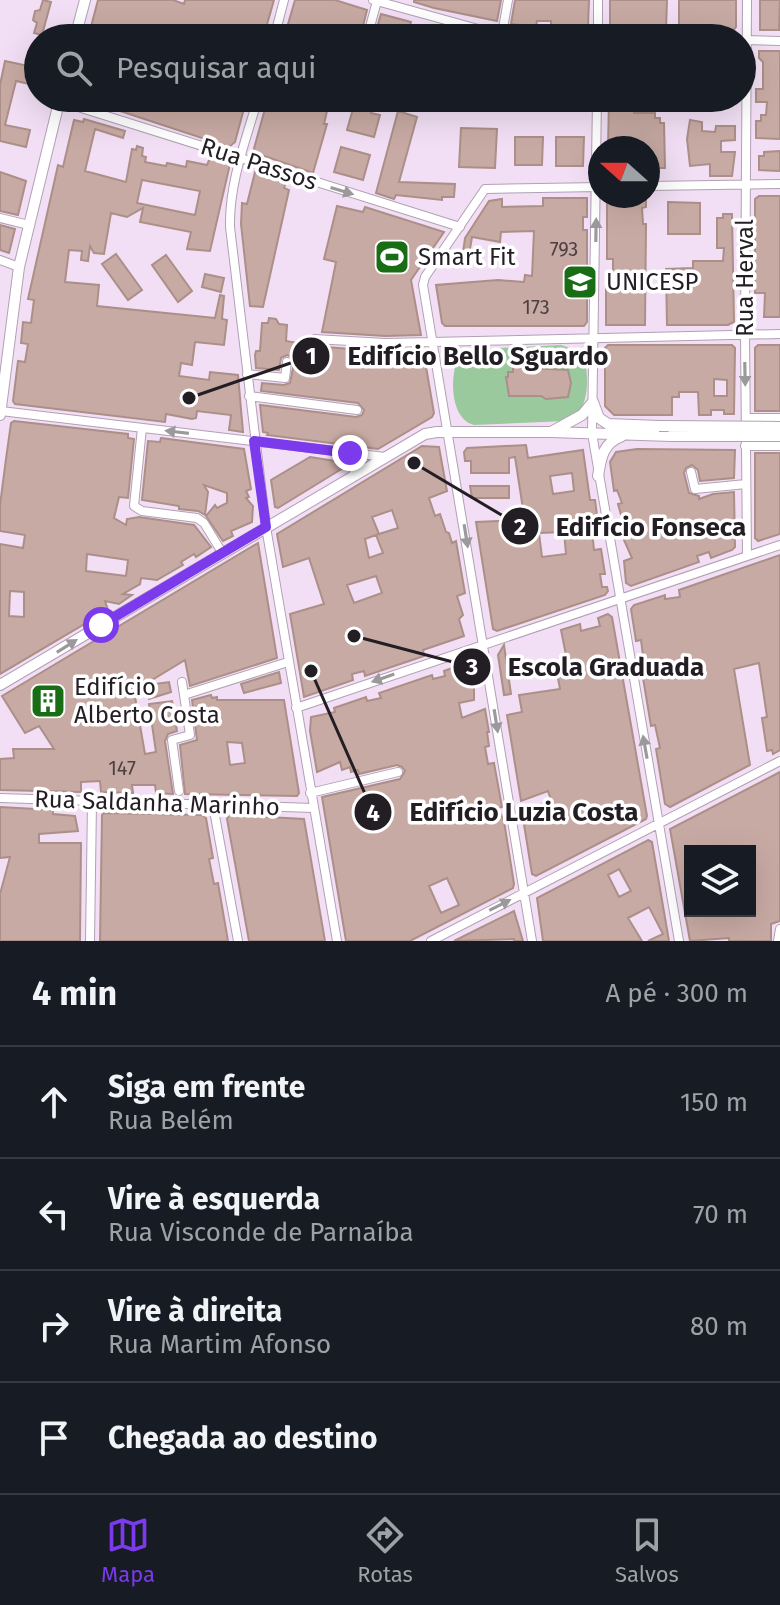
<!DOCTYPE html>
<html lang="pt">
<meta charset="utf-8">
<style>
:root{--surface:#171b24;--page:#242831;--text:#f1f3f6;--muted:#9ea1a6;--line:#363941;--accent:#7c3aed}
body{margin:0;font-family:"Fira Sans",sans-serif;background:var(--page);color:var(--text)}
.controls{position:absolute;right:24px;bottom:24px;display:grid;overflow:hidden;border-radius:0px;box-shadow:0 8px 32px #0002}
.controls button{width:72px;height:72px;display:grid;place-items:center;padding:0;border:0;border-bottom:2px solid var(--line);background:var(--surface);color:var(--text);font:40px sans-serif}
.compass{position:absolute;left:588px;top:136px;width:72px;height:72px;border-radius:50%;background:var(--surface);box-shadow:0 8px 32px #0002;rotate:291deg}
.stop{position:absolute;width:24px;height:24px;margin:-18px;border:6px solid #7c3aed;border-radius:50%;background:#fff}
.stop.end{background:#7c3aed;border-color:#fff;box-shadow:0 2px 8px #0008}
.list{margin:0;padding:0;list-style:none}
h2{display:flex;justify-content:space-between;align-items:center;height:104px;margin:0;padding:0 32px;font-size:34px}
h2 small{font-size:26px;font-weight:400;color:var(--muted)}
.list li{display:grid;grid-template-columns:52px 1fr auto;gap:24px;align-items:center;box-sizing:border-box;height:112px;padding:0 32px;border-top:2px solid var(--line)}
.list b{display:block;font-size:30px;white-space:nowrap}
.list p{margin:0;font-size:26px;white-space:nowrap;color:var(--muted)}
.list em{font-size:26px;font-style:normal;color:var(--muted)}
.icon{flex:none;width:44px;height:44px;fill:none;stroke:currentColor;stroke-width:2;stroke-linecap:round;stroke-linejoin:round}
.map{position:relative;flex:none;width:780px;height:941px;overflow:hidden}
.search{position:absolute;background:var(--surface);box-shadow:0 8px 32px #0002;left:24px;right:24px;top:24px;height:88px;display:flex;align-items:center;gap:20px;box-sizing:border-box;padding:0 28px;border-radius:44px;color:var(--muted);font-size:30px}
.sheet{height:552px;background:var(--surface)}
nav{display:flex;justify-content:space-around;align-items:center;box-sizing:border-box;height:112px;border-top:2px solid var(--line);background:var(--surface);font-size:22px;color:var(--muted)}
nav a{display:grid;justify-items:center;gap:4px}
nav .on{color:var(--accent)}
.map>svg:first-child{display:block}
.green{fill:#9ac99d}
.building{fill:#c7aaa3;stroke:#ab8f88;stroke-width:2;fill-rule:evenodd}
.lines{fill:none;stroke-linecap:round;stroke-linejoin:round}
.minor-casing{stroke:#b2a0b4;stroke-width:10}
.major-casing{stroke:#b2a0b4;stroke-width:12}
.minor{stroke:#fff;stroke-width:8}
.major{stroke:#fff;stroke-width:10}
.major-bridge-casing{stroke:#b2a0b4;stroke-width:12;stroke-linecap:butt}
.major-bridge{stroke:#fff;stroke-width:10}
.oneway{fill:#9c999c}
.route{stroke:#7c3aed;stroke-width:10}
.labels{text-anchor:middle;stroke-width:7;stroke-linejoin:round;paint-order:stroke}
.number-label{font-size:20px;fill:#4c4044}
.street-label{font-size:24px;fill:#231d24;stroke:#fff}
.poi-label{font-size:24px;fill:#231d24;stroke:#fff;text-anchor:start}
.leader{fill:none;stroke:#231d24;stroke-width:3}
.callout-dot{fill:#231d24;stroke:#fff;stroke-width:3}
.mark-label{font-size:24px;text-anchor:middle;font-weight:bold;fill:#fff}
.callout-label{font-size:26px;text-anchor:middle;font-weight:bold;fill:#231d24;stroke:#fff;stroke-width:7;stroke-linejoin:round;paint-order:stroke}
</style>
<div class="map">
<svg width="780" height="941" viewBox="0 0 780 941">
<rect width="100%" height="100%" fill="#f2dff5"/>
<!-- green -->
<path class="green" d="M561 345 582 352C589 367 590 402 577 414 574 417 570 419 566 421L474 425C448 419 449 368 462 350Z"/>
<!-- building -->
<path class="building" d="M43 0 51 2 42 35 34 33 37 23 33 20 35 11 40 10Z
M98 0H173L184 4 185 0H274L264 35 261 38H195L191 32 181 29 177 31 175 38H88Z
M295 0H335L367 10 360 38H284Z
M414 0H501L497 21 434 8 414 2Z
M515 0H589L588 26 585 29 551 28V21H537L536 27 511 24Z
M610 0H667L666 30 613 29 610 26Z
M679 0H736V27L733 31 679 30Z
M760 0H780L779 30H760Z
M381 14 411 22 408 32 424 36 423 38H374Z
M759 51H780V139L756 138V121H761V115H766L767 102H756V89H763V62L759 58Z
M5 61 38 68V86L16 81 5 125 30 130 26 147 0 141V85Z
M107 98H223L245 105 235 142 229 147 105 106Z
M268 98H334L331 108 328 107 324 124H327L313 173 253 152Z
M356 98H375L371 113 380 115 374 137 347 130Z
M609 98H634V113H655V118H660V123H664L665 168H648V148H608Z
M398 111 417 117 399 182 455 184 454 197H442V200L396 195 394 199 376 193Z
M84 119 125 131 123 138 95 129 85 171 126 182 132 149 136 150 137 146 143 148 142 156 146 157 145 162 166 166 167 163 186 167 187 161 207 165 210 158 230 164 210 251 187 249 191 232 140 222 143 208 127 217 111 213 104 254 94 253 90 246 88 261 81 260 82 251 69 250 65 282 99 285 97 306 215 318 220 295 224 296 222 319 227 320 224 345 195 342 192 365 181 363 179 376 209 380 210 372 238 375 243 432 229 430 231 415 197 411 196 418 192 419 166 414 165 422 15 404 13 401 18 361 25 362 28 344 21 343 23 322 31 323 34 300 28 299 58 165 63 167 74 120 83 122ZM142 180 200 191 195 215 137 203Z
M690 120 702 122V131L715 132 716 126H735V140L721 141V152H735L732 176H710V164L690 166 687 139Z
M461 128 497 129 495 168 459 167Z
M515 137H543L542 165H515Z
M556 137H584L583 166H556Z
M341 147 370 155 363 180 334 172Z
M780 151V171L759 170V156H764V152Z
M0 172 26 181 18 215 0 211Z
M255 172 286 182 284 188 289 190 263 307 250 306 241 224 242 203 247 204Z
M759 196H780V317H764L765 293H755V199Z
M646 197V207L642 208 643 224H646L645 325H606V288H613V259H607V201L610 198Z
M543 198H587V217H583V230H587V322L584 326H445L442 323 436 285 498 280 524 282 525 275 532 276 534 231 501 232 500 242 472 237 468 261 462 260 465 238 489 201 502 199V207L543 206Z
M668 202 700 203V234H668Z
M337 206 363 212 365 207 444 232 411 280 421 335 385 336 322 332 336 262 324 259Z
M723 214H732L734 322 728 325H667L666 269 693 268V261H723L724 248H717V218H723Z
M0 225 15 229 9 253 0 250Z
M116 254 142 290 128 300 102 264Z
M166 255 192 291 178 302 152 265Z
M205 274 224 278 221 292 202 287Z
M269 318 276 319 279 324 287 325 286 341 314 346 424 355 434 413 432 417 378 449 267 435 268 433 263 432 260 405 356 417 362 415 364 410 358 403 261 391 262 383 284 385 290 383 294 363 292 357 287 355 281 358 279 370 256 368 255 355 256 351H260L262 323H268Z
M608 345H732L735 348 734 414H724V410H711V415H699L698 392H679V397H672V415H614L605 406V348ZM714 379 727 380V396H714Z
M758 345H780V411H755V348Z
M513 367 568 370 571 383 568 397 546 399 541 396H509L506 377H508V372H513Z
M14 421 128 434V438L134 439 128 498 119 497 114 518 126 525 127 519 139 517 194 525 211 547 196 557 194 554 181 562 183 565 157 580 141 578 140 584 123 594 132 595 119 604 105 601 108 610 0 674V544L23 548 25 535 0 531V505L6 459 11 423ZM87 554 128 560 126 576 86 571ZM10 591 24 592V617L9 616Z
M161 438 244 449 251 489 246 491 249 497 246 498 253 506 252 522 231 531 233 536 223 541 206 516 215 505 217 508 227 503V493L204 485 208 492 205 515 198 511 179 509V506L142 500 148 441 160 442Z
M526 445 528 458 583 450 590 500H595L599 530H592L594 550 601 549 605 574H600L602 587H607L608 591 605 595 497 631 493 629 476 522 520 520 519 509H523L515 457 509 458V473H471V461H465L464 452 467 448ZM572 473 574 491 553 494 550 476ZM564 532 566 554 542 557 539 533Z
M422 446 439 447 447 491 429 498 435 516 440 514 446 532 449 533 452 543 456 541 465 593 457 596 463 615 459 619 464 636 423 650 424 656 421 657 365 676 364 671 352 674 353 680 304 697 290 614 324 604 309 558 283 567 277 534ZM392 510 398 528 376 535 383 553 369 558 365 539 379 534 372 517ZM376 576 382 593 354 603 347 585Z
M637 449 735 450 734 478 700 481 698 470 692 465 686 468 684 473 689 493 699 496V499L713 494 734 492 735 547 732 550 711 558 709 552 697 556 699 562 631 586 626 583 624 561 632 558 624 540 625 529 618 504 622 503 617 490 614 491 610 462 616 452Z
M755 453H780V534L758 541 755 538Z
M310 457 347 463 348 465 278 508 275 507 271 480Z
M470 486H509V498H472Z
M258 543 277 658 190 686 185 660 134 691 145 754 156 752 149 704 172 701 177 731 168 734 165 741 173 794 156 793 155 785H132L133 793 101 792 100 781 81 782V792L0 790V759L14 758 13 749H54L39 726 25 733 2 696Z
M780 555V750L773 754 772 750 767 751 762 718 767 717 759 663 734 669 750 765 670 807 665 804 656 749 660 748 655 725 651 726 643 678H646L641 640 636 641 631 609 634 605 665 595V599L680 597 679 590Z
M608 614 612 617 647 816 646 819 536 876 532 874 522 812 551 800 548 791 521 801 507 715 522 712 519 695 560 689 555 662 567 660 561 630 580 624 581 631 600 626 598 618Z
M504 645 511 694 504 695 498 655Z
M452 668 453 672 478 669 480 682 474 684V700L459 703 462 718 485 709 489 732H487L489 746 485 747 488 764 494 763 502 807 498 808 504 821 514 884 513 888 410 941H346L322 797 400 779 405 771 402 767 397 765 359 774 358 770 351 772 350 767 342 770 340 762 317 772 310 731 311 717 335 712 334 708 366 697 367 701 381 698 379 693 432 675 433 679 445 676 444 671ZM447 878 459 905 441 913 429 886Z
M279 672 281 683 244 693 241 684Z
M169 682 171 692 149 699 147 685Z
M211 695 212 698 217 697V700H284L299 793 297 796 185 794 180 745 197 740 192 700ZM227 742 242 743 245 763 230 765Z
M780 772V921L771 924V941H729V938L690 941 670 829ZM690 851H750V911H690Z
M0 807 53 810V814L75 816 78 831 39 834V843H81L80 941H0V894L10 857 0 858Z
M104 813 202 815 206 818 213 858 209 859 214 884 218 883 228 941H100L102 815Z
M229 815 304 819 325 941H249L227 819Z
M648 840 652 842 669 941H648L663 934 649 907 628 918 642 941H543L537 898ZM619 869 631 891 619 897 608 875Z
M514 911 523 941H514V939L454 941Z"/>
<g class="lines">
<defs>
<path id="minor" d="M373 0 489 32 559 38
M747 0 745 335 747 556
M502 34 508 0
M182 36 188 38
M274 38 284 0
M367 38 377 1
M598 38V0
M743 40 780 41
M258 98C246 140 229 183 230 227L266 527 337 941
M597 98 592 433 679 941
M59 101 460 227
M648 186 780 184
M0 218 29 225
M0 260 19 267
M314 339 385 343 780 334
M247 374 285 378 287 362
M249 396 357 410
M1 411 385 457
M746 418H780
M142 428 134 506 142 511 197 518 204 523 223 554
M745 446H780
M691 472 695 489 746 484
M184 695 288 662
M296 708 780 545
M179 791 172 740 190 735 182 682
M310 793 398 772
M0 798 313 808
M213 805 238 941
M90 941 92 802
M431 941 780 761
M532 941 423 285 425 277 485 189 600 187
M778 941 780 929"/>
<path id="major" d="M75 38 85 0
M593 402 599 418 608 424 659 426
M0 415 19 267 60 98
M553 431 582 415 593 402
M350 453 357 464 354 476
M598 476C601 457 603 443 622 436
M0 685 425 434 437 432H551L671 436"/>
</defs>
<!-- minor casing -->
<use href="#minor" class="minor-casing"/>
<!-- major casing -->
<use href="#major" class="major-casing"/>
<!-- minor -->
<use href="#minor" class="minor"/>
<!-- major -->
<use href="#major" class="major"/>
<defs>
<path id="major-bridge" d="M659 426 780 427
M671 436H780"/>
</defs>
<!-- major-bridge casing -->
<use href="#major-bridge" class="major-bridge-casing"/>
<!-- major-bridge -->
<use href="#major-bridge" class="major-bridge"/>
</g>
<!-- one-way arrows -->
<defs><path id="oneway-solid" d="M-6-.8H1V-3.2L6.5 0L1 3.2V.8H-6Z" transform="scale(2)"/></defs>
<g class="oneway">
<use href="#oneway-solid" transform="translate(342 191) rotate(17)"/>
<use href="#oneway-solid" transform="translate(596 230) rotate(-89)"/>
<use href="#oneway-solid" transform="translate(745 374) rotate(89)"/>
<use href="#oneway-solid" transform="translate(177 432) rotate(-173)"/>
<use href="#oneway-solid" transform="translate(466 536) rotate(81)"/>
<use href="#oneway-solid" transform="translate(67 646) rotate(-32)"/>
<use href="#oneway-solid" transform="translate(383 678) rotate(161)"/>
<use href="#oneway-solid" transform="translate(496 721) rotate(81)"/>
<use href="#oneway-solid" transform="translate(645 747) rotate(-100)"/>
<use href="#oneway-solid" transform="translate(500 905) rotate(-27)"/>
</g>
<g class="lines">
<!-- route -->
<path class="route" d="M101 625 266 527 254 441 350 453"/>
</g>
<!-- icons -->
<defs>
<symbol id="stadium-square" viewBox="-11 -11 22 22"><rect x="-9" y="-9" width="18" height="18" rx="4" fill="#186d15" stroke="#fff"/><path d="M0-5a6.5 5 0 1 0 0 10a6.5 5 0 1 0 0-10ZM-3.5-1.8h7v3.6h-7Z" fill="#fff"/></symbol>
<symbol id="university-square" viewBox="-11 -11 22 22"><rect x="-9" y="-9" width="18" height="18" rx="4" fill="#186d15" stroke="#fff"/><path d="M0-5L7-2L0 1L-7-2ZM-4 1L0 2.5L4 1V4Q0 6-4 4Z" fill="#fff"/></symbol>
<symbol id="building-square" viewBox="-11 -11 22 22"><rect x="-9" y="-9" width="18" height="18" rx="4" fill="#186d15" stroke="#fff"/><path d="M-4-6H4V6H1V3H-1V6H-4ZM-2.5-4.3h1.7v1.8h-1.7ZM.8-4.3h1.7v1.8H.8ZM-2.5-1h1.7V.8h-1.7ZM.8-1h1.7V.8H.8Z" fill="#fff"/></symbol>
</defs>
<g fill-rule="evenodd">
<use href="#stadium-square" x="372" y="237" width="40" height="40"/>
<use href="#university-square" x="560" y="262" width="40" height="40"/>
<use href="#building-square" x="28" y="681" width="40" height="40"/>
</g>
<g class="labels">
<!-- number labels -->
<g class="number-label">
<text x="564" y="256">793</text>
<text x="536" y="314">173</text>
<text x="122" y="775">147</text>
</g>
<!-- street labels -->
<g class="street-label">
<text transform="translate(259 164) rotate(18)" y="8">Rua Passos</text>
<text transform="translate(745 278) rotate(-90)" y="8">Rua Herval</text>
<text transform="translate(157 803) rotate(2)" y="8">Rua Saldanha Marinho</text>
</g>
<!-- poi labels -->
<g class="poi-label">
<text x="418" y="265">Smart Fit</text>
<text x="606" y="290">UNICESP</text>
<text x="74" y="695">Edifício<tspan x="74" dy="28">Alberto Costa</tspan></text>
</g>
</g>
<!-- callouts -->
<path class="leader" d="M189 398L311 356M414 463L520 526M354 636L472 667M311 671L373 812"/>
<g class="callout-dot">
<circle cx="189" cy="398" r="8"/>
<circle cx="414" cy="463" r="8"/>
<circle cx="354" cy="636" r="8"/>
<circle cx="311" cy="671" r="8"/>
<circle cx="311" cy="356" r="20"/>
<circle cx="520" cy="526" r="20"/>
<circle cx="472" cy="667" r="20"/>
<circle cx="373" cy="812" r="20"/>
</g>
<g class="mark-label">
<text x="311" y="364">1</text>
<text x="520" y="535">2</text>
<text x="472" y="675">3</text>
<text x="373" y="821">4</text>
</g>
<g class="callout-label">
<text x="478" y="365">Edifício Bello Sguardo</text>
<text x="651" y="536">Edifício Fonseca</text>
<text x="606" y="676">Escola Graduada</text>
<text x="524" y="821">Edifício Luzia Costa</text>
</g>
</svg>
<div class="controls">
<button><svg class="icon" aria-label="layers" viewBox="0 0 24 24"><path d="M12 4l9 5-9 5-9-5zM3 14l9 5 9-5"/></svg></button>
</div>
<svg class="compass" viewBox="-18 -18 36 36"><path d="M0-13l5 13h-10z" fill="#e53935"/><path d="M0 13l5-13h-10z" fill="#9ea1a6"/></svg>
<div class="stop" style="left:101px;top:625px"></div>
<div class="stop end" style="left:350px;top:453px"></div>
<div class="search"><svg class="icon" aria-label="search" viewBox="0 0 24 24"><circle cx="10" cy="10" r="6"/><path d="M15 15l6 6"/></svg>Pesquisar aqui</div>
</div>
<section class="sheet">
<h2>4 min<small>A pé · 300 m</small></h2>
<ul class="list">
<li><svg class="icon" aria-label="ahead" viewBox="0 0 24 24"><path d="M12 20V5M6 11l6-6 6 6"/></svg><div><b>Siga em frente</b><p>Rua Belém</p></div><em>150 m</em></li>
<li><svg class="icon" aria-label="left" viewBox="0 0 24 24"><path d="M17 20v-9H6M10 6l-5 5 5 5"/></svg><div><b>Vire à esquerda</b><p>Rua Visconde de Parnaíba</p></div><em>70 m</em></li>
<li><svg class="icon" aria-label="right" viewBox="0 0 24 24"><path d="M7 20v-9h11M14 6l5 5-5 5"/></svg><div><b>Vire à direita</b><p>Rua Martim Afonso</p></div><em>80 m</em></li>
<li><svg class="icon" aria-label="arrive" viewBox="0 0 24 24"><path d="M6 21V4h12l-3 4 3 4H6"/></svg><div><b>Chegada ao destino</b></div></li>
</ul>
</section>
<nav>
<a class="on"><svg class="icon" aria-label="map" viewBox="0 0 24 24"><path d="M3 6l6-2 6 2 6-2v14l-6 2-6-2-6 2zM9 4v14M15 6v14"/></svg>Mapa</a>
<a><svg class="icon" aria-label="directions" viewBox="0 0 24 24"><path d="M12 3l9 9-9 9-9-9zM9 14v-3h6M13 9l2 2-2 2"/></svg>Rotas</a>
<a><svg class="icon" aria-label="saved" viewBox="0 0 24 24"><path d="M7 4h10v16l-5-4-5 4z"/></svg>Salvos</a>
</nav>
